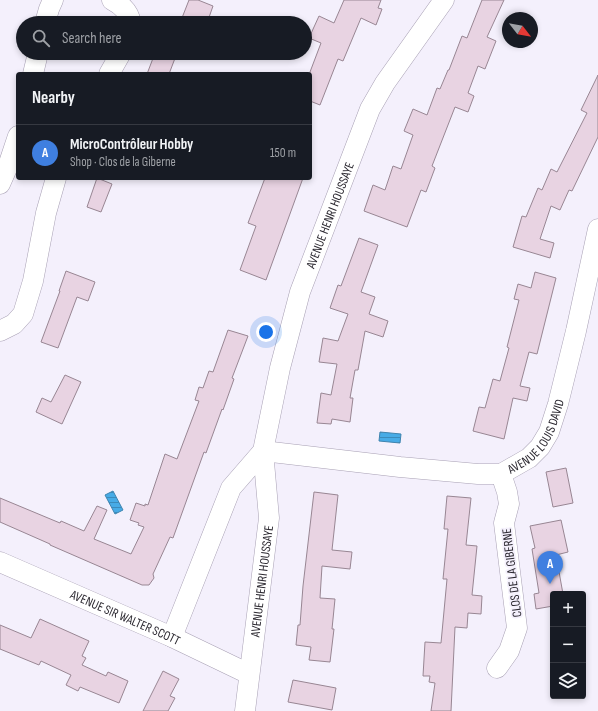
<!DOCTYPE html>
<meta charset="utf-8">
<style>
:root{--surface:#171b24;--page:#20242c;--text:#f1f3f6;--muted:#9ea1a6;--line:#363941;--accent:#7b751a}
body{margin:0;font-family:"Sofia Sans Condensed",sans-serif;background:var(--page);color:var(--text)}
.controls{position:absolute;right:12px;bottom:12px;display:grid;overflow:hidden;border-radius:4px;box-shadow:0 2px 6px #0003}
.controls button{width:36px;height:36px;display:grid;place-items:center;padding:0;border:0;border-bottom:1px solid var(--line);background:var(--surface);color:var(--text);font:20px sans-serif}
.compass{position:absolute;left:502px;top:12px;width:36px;height:36px;border-radius:50%;background:var(--surface);box-shadow:0 2px 6px #0003;rotate:121deg}
.you{position:absolute;left:266px;top:332px;width:14px;height:14px;margin:-10px;border:3px solid #fff;border-radius:50%;background:#1a73e8;box-shadow:0 0 0 6px #1a73e833}
.badge{display:grid;place-items:center;width:26px;height:26px;border-radius:50%;background:var(--accent);color:#fff;font-size:13px;font-weight:700}
.pin{position:absolute;translate:-50% -33px;filter:drop-shadow(0 1px 2px #0008)}
.pin::after{content:'';position:absolute;top:21px;width:14px;height:12px;background:inherit;clip-path:polygon(0 0,100% 0,50% 100%)}
.list{margin:0;padding:0;list-style:none}
h2{display:flex;justify-content:space-between;align-items:center;height:52px;margin:0;padding:0 16px;font-size:17px}
h2 small{font-size:13px;font-weight:400;color:var(--muted)}
.list li{display:grid;grid-template-columns:26px 1fr auto;gap:12px;align-items:center;box-sizing:border-box;height:56px;padding:0 16px;border-top:1px solid var(--line)}
.list b{display:block;font-size:15px;white-space:nowrap}
.list p{margin:0;font-size:13px;white-space:nowrap;color:var(--muted)}
.list em{font-size:13px;font-style:normal;color:var(--muted)}
.icon{flex:none;width:22px;height:22px;fill:none;stroke:currentColor;stroke-width:2;stroke-linecap:round;stroke-linejoin:round}
.map{position:relative;flex:none;width:598px;height:711px;overflow:hidden}
.search{position:absolute;background:var(--surface);box-shadow:0 2px 6px #0003;left:16px;top:16px;width:296px;height:44px;display:flex;align-items:center;gap:10px;box-sizing:border-box;padding:0 14px;border-radius:22px;color:var(--muted);font-size:15px}
.panel{position:absolute;background:var(--surface);box-shadow:0 2px 6px #0003;left:16px;top:72px;width:296px;height:108px;border-radius:4px}
.map>svg:first-child{display:block}
.water{fill:url(#water-rules);stroke:#3f84af}
.building{fill:#e8d3e2;stroke:#988693}
.lines{fill:none;stroke-linecap:round;stroke-linejoin:round}
.minor-casing{stroke:#a8a0b4;stroke-width:21}
.minor{stroke:#fff;stroke-width:20}
.labels{text-anchor:middle;stroke-width:3.5;stroke-linejoin:round;paint-order:stroke}
.street-label{font-size:13px;fill:#2b2830;stroke:#f4f0fc}
</style>
<div class="map">
<svg width="598" height="711" viewBox="0 0 598 711">
<defs>
<pattern id="water-rules" width="6" height="5" patternUnits="userSpaceOnUse"><rect width="6" height="5" fill="#47abe6"/><path d="M0 2.5h6" fill="none" stroke="#3b8bbb"/></pattern>
</defs>
<rect width="100%" height="100%" fill="#f4f0fc"/>
<!-- water -->
<path class="water" d="M380 432 401 434 400 443 379 441Z
M113 491 123 510 115 514 105 495Z"/>
<!-- building -->
<path class="building" d="M189 0H198L213 6 207 23H180Z
M344 0H381L378 8 382 9 376 25 361 18 343 61 338 59 320 105 310 101V72L321 43 309 38 319 16 334 23Z
M482 0H504L487 37 496 41 485 69 478 66 468 93 474 96 468 112 455 107 432 166 435 168 426 192 421 190 407 227 364 211 373 185 385 190 393 166 401 169 413 135 404 131 413 109 427 115 437 88 440 89 448 70H449L462 36 467 38Z
M155 53H177L169 74H147Z
M598 75V137L572 191 569 190 560 210 551 206 540 239 554 243 550 258 513 247 522 216 526 217 538 188 542 190 551 169 557 172 587 113 581 110Z
M97 178 112 184 101 212 87 207Z
M265 178H303L266 280 240 270 256 226 248 223Z
M359 238 378 245 361 292 375 297 369 314 388 321 383 337 365 331 358 370H355L350 398H353L350 422 332 419 331 424 317 423 321 393 331 395 337 364 319 362 323 338 338 341 348 314 330 308 338 285 341 286Z
M66 271 95 282 88 301 77 297 58 348 41 342 60 291H59Z
M535 272 556 278 537 354 529 352 520 386 530 388 527 401 513 398 504 439 473 431 479 407 485 408 493 379 500 381 509 348 507 347 519 300 514 299 518 284 531 288Z
M228 330 248 336 232 378 234 379 223 410 222 409 206 453 204 452 173 538 170 537 153 574 154 578 149 585H142L50 545V544L0 522V498L60 523 61 521 84 531 97 506 107 510 94 539 131 554 144 527 138 525 139 523 130 520 136 503 145 506V504L148 505 165 454 177 459 199 401 195 400 199 387 203 388 209 371 213 372Z
M65 375 81 382 62 424 36 412 42 398 51 402Z
M566 468 573 503 553 507 546 472Z
M314 492 338 495 332 550 352 552 350 569 322 566 320 598 335 599 332 629H334L330 662 309 660 311 647 296 645 298 625H300L303 586Z
M447 496 471 498 466 545 477 546 472 595 482 596 481 614 468 613 467 628 455 627 451 711H431L435 683 429 682 430 676H423L425 642 441 643 447 579H443L448 529H444Z
M561 520 568 552 556 555 563 594H553V606L536 609 534 594 539 593 532 549 535 548 530 526Z
M40 619 89 641 82 656 86 658 82 665 106 676 108 672 128 681 119 703 80 687 78 691 66 685 71 675 41 661 39 665 0 649V625L31 638Z
M163 671 179 679 170 696 175 698 168 711H143Z
M293 680 336 688 332 710 288 702Z"/>
<g class="lines">
<defs>
<g id="minor">
<path d="M112 0C122 5 129 12 131 23"/>
<path d="M45 23 49 9 53 0"/>
<path d="M33 74 38 53"/>
<path d="M109 74 121 53"/>
<path d="M0 184 8 166 18 136"/>
<path d="M0 331 14 324 23 314 33 281 46 213 56 178"/>
<path id="s1" d="M0 562 172 637 249 674"/>
<path id="s2" d="M172 637 231 488 263 451 280 368 300 292 370 109 385 83 444 0"/>
<path d="M497 668 509 651 517 628 504 523 509 504 507 492 501 474"/>
<path id="s3" d="M245 711 269 518 263 451 400 467 478 474H501L529 458 540 447 549 432 558 404 576 331 598 229"/>
</g>
</defs>
<!-- minor casing -->
<use href="#minor" class="minor-casing"/>
<!-- minor -->
<use href="#minor" class="minor"/>
</g>
<g class="labels">
<!-- street labels -->
<g class="street-label">
<text dy="5" stroke="none"><textPath href="#s2" startOffset="455">AVENUE HENRI HOUSSAYE</textPath></text>
<text dy="5" stroke="none"><textPath href="#s3" startOffset="555">AVENUE LOUIS DAVID</textPath></text>
<text transform="translate(511 573) rotate(-97)" y="5">CLOS DE LA GIBERNE</text>
<text dy="5" stroke="none"><textPath href="#s3" startOffset="131">AVENUE HENRI HOUSSAYE</textPath></text>
<text dy="5" stroke="none"><textPath href="#s1" startOffset="137">AVENUE SIR WALTER SCOTT</textPath></text>
</g>
</g>
</svg>
<div class="controls">
<button>+</button>
<button>−</button>
<button><svg class="icon" aria-label="layers" viewBox="0 0 24 24"><path d="M12 4l9 5-9 5-9-5zM3 14l9 5 9-5"/></svg></button>
</div>
<svg class="compass" viewBox="-18 -18 36 36"><path d="M0-13l5 13h-10z" fill="#e53935"/><path d="M0 13l5-13h-10z" fill="#9ea1a6"/></svg>
<div class="you"></div>
<div class="pin badge" style="left:550px;top:584px;background:#3f7fe0">A</div>
<div class="search"><svg class="icon" aria-label="search" viewBox="0 0 24 24"><circle cx="10" cy="10" r="6"/><path d="M15 15l6 6"/></svg>Search here</div>
<section class="panel">
<h2>Nearby<small></small></h2>
<ul class="list">
<li><span class="badge" style="background:#3f7fe0">A</span><div><b>MicroContrôleur Hobby</b><p>Shop · Clos de la Giberne</p></div><em>150 m</em></li>
</ul>
</section>
</div>
